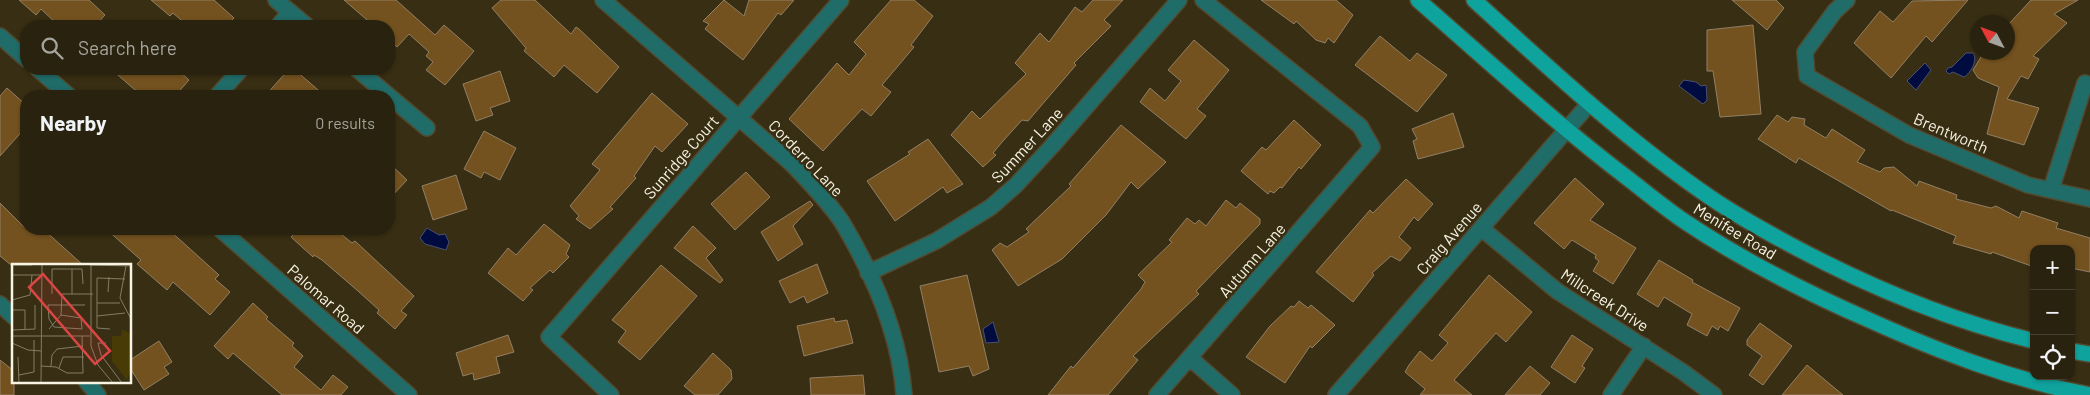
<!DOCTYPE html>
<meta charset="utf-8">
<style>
:root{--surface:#29220e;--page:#312a17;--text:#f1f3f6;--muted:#a5a49e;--line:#453f2e}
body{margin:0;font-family:Barlow,sans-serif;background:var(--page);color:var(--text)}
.controls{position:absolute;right:15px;bottom:15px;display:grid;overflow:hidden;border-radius:10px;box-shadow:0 1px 4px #0004}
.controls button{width:45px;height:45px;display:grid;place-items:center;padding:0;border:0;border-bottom:1px solid var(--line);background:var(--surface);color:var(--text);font:25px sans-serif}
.compass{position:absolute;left:1970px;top:15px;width:45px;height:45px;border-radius:50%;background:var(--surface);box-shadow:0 1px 4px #0004;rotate:311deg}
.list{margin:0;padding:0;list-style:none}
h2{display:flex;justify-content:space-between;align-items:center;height:65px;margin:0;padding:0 20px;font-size:21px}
h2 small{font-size:16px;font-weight:400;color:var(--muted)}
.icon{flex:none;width:28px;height:28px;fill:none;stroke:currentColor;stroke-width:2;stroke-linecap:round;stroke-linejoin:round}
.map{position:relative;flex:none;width:2090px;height:395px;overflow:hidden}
.search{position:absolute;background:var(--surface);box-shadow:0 1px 4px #0004;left:20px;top:20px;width:375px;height:55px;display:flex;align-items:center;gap:12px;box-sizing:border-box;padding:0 18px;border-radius:20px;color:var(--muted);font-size:19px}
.panel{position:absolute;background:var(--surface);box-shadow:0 1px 4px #0004;left:20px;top:90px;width:375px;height:145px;border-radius:20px}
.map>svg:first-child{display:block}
.water{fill:#000b40;stroke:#4a5171}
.building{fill:#74521f;stroke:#927f64}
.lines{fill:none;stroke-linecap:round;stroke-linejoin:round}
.minor-casing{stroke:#524a30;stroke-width:18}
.major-casing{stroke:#524a30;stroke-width:18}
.minor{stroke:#206c69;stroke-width:15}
.major{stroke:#0fa39e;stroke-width:15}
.labels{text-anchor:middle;stroke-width:5;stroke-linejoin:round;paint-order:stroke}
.street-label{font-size:16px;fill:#f8f3e3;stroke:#372e13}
.inset-road{fill:none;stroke:#847d66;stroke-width:1}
.view{fill:#db4644;fill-opacity:0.15;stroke:#db4644;stroke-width:2.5}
.inset-edge{fill:none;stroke:#f8f3e3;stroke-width:2.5}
</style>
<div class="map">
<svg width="2090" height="395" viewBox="0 0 2090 395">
<rect width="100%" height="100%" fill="#372e13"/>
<!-- water -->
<path class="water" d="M1966 53H1973C1978 60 1971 73 1964 77L1953 72 1949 74 1946 71 1948 68 1952 67Z
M1925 63 1931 70 1916 90 1907 81Z
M1684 80 1696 82 1701 86 1706 85 1707 100 1703 104 1679 86Z
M427 228 439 235 445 234 449 242 446 250 425 244 420 238Z
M993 322 999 342 986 343 983 329Z"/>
<!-- building -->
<path class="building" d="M19 0H89L105 15 95 26H59L41 9 36 15Z
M151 0H214L234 18 226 26H188L173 13 170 16Z
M344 0H396L435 35 444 25 474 51 445 85 426 70 433 62 426 56 429 52 409 34 397 47 389 40V26H374Z
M501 0H535L571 34 576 27 579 29 619 67 597 93 564 65 554 77 524 51 526 48 492 8Z
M724 0 744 16 749 0H794L781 15 778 13 743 60 705 29 709 24 703 21Z
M891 0H914L933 16 911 45 914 47 882 85 891 92 871 116 862 109 823 151 789 119 837 63 849 75 866 54 854 42Z
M1093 0H1123L1104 20 1111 26 1074 63 1076 65 1028 121 1022 120 1003 141 993 153 996 155 983 167 951 135 972 111 980 119 1026 74 1015 63 1040 33 1049 42 1075 7 1082 12Z
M1261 0H1336L1353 15 1334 43 1328 38 1325 43 1316 40 1296 21 1294 24Z
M1732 0H1776L1784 8 1767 30Z
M1968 0 1932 42 1926 36 1891 78 1854 43 1880 11 1893 22 1912 1Z
M2031 0H2078L2054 14 2067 23 2033 56 2039 59 2028 79 2021 76 2007 99 2039 108 2024 145 1987 134 1999 87 1978 78 1973 70 1984 52H2008V25Z
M1753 25 1761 114 1720 117 1713 71H1707V30Z
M1380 36 1410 61 1417 53 1447 75 1417 112 1355 65Z
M1194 40 1229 70 1197 109 1206 116 1186 139 1140 102 1150 88 1165 101 1181 81 1168 70Z
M111 69H177L189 80 175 96H142Z
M289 69H294L325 96H265Z
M500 71 510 101 490 108 493 115 476 121 463 84Z
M7 88 26 105V127L0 156V96Z
M652 93 688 124 662 152 655 146 634 176 636 178 610 207 613 209 590 229 576 219 579 216 570 206 600 170 592 164Z
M1453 113 1464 147 1418 159 1413 141 1417 139 1412 129Z
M1777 115 1788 122 1792 117 1805 119 1804 125 1826 138 1832 129 1865 150 1857 162 1880 172 1884 168 1894 167 1917 186 1919 181 1957 195 1956 199 1991 208 1996 206 2019 218 2022 211 2058 223 2056 228 2090 238V272L2071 268V249H2034V267L1992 252 1991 254 1953 243 1956 236 1892 210 1891 211 1799 158 1796 163 1758 139Z
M1294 120 1321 145 1301 169 1299 167 1282 188 1280 187 1274 193 1270 191 1268 194 1241 171 1262 147 1266 150Z
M1121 125 1166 162 1138 189 1131 182 1106 215 1062 259 1018 286 992 250 1000 243 1007 247 1029 232 1026 229 1071 186 1069 184Z
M484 131 516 148 500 180 484 172 481 178 464 169Z
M928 139 963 184 947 193 943 187 895 221 867 181 910 154 908 152Z
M389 163 407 180 389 199Z
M746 172 770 197 735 230 711 204Z
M456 175 467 209 433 220 422 186Z
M1575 178 1604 204 1590 220 1636 248 1613 284 1593 271 1599 261 1595 258 1596 255 1572 240 1564 249 1534 223Z
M1406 179 1433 204 1418 221 1414 217 1399 237 1411 248 1400 261 1391 256 1372 273 1374 275 1353 302 1316 272 1370 210 1373 213Z
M1226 200 1236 208 1240 203 1260 219V224L1196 291 1199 294 1133 356 1138 360 1108 395H1048L1071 366 1073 368 1141 289 1145 282 1138 275 1172 242 1169 240 1187 218 1195 224 1199 220 1206 226Z
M810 201 813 205 793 226 803 244 778 261 761 232Z
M0 203 26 229H43L83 265H11L0 256Z
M544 224 570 245 566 254 569 257 553 273 550 270 530 288 533 290 523 301 488 273 508 248 516 255Z
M693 226 716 248 706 258 723 280 720 283 674 248Z
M106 229H168L219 275 215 279 230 292 210 315 173 282 167 290 137 264 141 260Z
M299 229H335L352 243 355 241 414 296 401 311 407 315 395 329 377 313 379 310 358 291 322 260 314 255 313 257 291 237Z
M1659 260 1693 280 1692 282 1740 308 1728 331 1720 326 1718 330 1712 326 1707 336 1687 325 1692 314 1664 297 1658 307 1637 294Z
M817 264 828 293 807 303 804 296 790 303 779 281Z
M661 265 697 296 640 360 618 342 626 331 612 320Z
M967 275 989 369 973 376 969 366 939 372 920 286Z
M1489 275 1532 312 1506 342 1496 333 1454 380 1472 395H1420L1425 389 1405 372 1409 365 1420 351 1432 361 1448 343 1439 335Z
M1299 301 1308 308 1311 305 1335 325 1312 348 1310 346 1285 383 1246 357 1270 326 1291 306 1294 307Z
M253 303 268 317 266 319 294 343 292 346 303 356 294 367 321 390 333 375 348 387 341 395H282L233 353 228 359 214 346Z
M834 318 835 322 847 320 853 343 804 356 797 326Z
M1760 323 1792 346 1763 385 1749 375 1762 356 1747 345V340Z
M508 335 514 352 496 357 500 373 474 380 473 373 463 376 456 353Z
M1572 335 1593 349 1582 366 1585 368 1575 383 1551 367Z
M159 341 172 362 164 367 169 374 144 390 130 368V360Z
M713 353 731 370 732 379 718 395H695L684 386Z
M0 360 14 371V395H0Z
M1807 365 1843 395H1782Z
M1530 366 1550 383 1540 395H1505Z
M863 375 865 395H811L810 378Z"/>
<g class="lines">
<defs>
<path id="minor" d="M276 0 307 26
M603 0 792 164C809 182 828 201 842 222 873 274 900 335 904 395
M1847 0 1835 11 1805 52 1807 76 1909 135 2028 185 2090 199
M278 26 290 12
M0 36 26 59
M38 69 69 96
M357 69 427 128
M217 96 241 69
M2051 190 2085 83
M1481 228 1557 291 1683 372 1714 395
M220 229 409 395
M868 273 936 241 991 207 1016 185 1052 146 1179 0
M0 304 14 317
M1190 358 1232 395
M86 381 98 395
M611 395 549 337 841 0
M1157 395 1372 147 1360 126 1203 0
M1336 395 1589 104
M1611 395 1644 346"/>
<path id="major" d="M1418 0C1488 61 1556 124 1630 180 1648 194 1665 208 1684 221 1742 260 1805 292 1869 320 1940 352 2012 380 2090 395
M1474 0C1550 69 1626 140 1711 198 1736 215 1763 230 1789 244 1867 286 1948 320 2034 341
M2071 351 2090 354"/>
</defs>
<!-- minor casing -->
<use href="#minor" class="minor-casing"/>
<!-- major casing -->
<use href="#major" class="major-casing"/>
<!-- minor -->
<use href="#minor" class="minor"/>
<!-- major -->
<use href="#major" class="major"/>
</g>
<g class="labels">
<!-- street labels -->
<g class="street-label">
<text transform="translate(1951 133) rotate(23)" y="6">Brentworth</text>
<text transform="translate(1027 145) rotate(-47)" y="6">Summer Lane</text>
<text transform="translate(681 157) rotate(-49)" y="6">Sunridge Court</text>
<text transform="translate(806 158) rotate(46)" y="6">Corderro Lane</text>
<text transform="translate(1735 231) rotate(31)" y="6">Menifee Road</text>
<text transform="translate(1449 238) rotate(-49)" y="6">Craig Avenue</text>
<text transform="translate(1252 260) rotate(-49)" y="6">Autumn Lane</text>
<text transform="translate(326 299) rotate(41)" y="6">Palomar Road</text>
<text transform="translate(1605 300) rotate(33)" y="6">Millcreek Drive</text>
</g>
</g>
<!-- overview -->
<g transform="translate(12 264)">
<rect width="119" height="119" fill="#372e13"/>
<path d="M110 65 119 70V105L115 116 100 97V72H109Z" fill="#493b06"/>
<path class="inset-road" d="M79 0V82L86 101 101 119M0 1H20M78 1 119 2M114 2 108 34 119 55M0 11H30M96 28 97 13M40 30V5H70L71 20M60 30V5M0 36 18 31 20 11M85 39H108M0 46H13V65M49 51 69 54 70 65 42 63 37 55 36 41H73M85 52 113 49M37 65 49 51 50 30H81M98 65 85 64V14L113 15M0 66 23 65V41M0 72H78M0 79 16 86 29 87M94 79H86L89 91 110 119M6 93 7 119M29 102 44 103 55 109H71L70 72M39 102 40 91 45 85 71 82M47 104 51 93H72M7 111 22 108V76M29 119 30 0"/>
<path class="view" d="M31 10 98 87 83 100 17 23Z"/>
<rect width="119" height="119" class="inset-edge"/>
</g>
</svg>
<div class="controls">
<button>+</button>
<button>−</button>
<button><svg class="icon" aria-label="locate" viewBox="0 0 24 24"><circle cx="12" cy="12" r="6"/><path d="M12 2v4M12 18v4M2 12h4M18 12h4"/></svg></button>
</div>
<svg class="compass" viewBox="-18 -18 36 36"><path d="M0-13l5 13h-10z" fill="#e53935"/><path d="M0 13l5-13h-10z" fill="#a5a49e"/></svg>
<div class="search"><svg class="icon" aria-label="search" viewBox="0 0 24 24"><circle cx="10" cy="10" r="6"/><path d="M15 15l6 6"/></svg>Search here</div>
<section class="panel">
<h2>Nearby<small>0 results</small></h2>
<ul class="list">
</ul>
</section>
</div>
